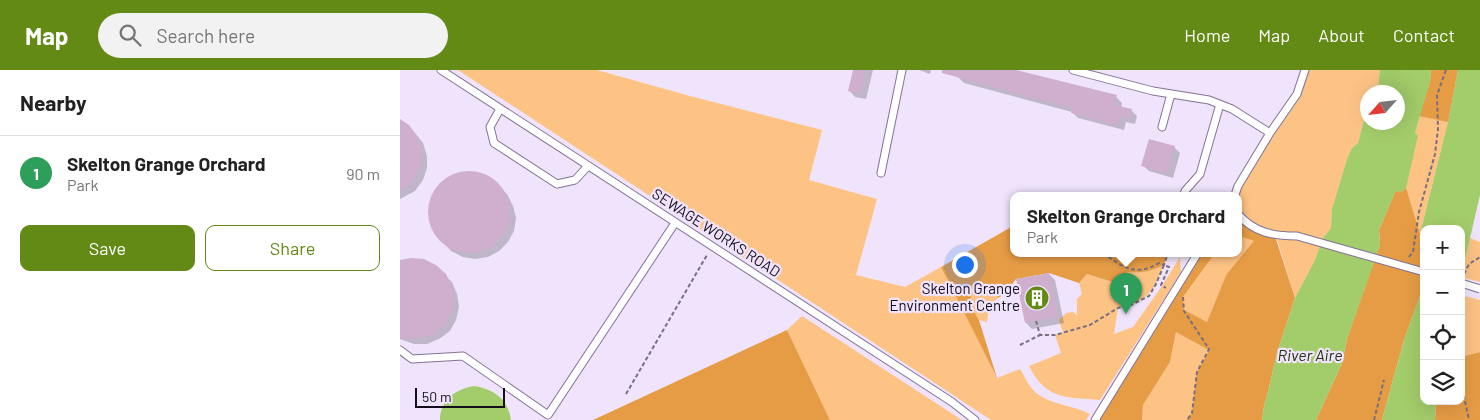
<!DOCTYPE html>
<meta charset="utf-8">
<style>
:root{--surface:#fff;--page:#f2f2f2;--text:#222;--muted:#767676;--line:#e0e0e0;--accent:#628a14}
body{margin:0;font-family:Barlow,sans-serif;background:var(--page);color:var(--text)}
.controls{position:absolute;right:15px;bottom:15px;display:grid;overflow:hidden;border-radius:10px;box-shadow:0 5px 20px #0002}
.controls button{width:45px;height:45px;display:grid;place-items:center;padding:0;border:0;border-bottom:1px solid var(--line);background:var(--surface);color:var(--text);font:25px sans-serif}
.compass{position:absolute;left:960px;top:15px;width:45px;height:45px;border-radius:50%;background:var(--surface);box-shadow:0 5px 20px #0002;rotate:243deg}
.scale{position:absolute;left:15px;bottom:12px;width:90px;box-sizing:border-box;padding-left:5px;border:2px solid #140d1b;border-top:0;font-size:14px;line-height:18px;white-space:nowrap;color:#140d1b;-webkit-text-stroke:4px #f0e4fc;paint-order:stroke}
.you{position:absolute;left:564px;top:194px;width:18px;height:18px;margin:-12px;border:4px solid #fff;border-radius:50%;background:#1a73e8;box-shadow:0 0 0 8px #1a73e833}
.badge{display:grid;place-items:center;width:32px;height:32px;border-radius:50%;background:var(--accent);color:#fff;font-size:16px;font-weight:700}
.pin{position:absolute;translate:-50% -41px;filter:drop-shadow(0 1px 2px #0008)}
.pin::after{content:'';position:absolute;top:26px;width:18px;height:15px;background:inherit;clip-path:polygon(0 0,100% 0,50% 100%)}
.popup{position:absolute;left:610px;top:122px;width:232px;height:65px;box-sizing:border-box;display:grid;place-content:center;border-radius:10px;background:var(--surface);filter:drop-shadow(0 1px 4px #0005);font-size:16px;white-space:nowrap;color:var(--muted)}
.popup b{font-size:19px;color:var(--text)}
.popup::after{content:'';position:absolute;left:50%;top:100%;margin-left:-10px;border:10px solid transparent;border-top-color:var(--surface)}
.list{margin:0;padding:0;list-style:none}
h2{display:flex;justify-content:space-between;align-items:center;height:65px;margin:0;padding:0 20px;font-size:21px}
h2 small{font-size:16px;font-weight:400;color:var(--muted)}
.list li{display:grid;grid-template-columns:32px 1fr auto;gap:15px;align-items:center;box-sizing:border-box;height:75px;padding:0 20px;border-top:1px solid var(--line)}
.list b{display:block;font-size:19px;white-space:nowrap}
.list p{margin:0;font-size:16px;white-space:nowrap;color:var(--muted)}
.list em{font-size:16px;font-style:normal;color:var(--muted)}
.actions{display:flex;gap:10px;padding:15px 20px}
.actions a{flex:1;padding:11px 0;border:1px solid var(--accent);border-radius:10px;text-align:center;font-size:18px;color:var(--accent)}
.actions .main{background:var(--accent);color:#fff}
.icon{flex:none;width:28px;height:28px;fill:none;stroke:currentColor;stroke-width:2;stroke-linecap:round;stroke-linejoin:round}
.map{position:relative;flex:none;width:1080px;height:350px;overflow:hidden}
header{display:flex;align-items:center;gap:30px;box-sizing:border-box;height:70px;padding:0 25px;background:var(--accent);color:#fff}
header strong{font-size:24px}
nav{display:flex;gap:28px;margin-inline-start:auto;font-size:18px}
.search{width:350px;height:45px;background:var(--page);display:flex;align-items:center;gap:12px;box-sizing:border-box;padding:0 18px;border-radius:28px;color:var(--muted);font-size:19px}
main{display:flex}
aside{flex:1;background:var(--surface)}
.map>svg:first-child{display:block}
.green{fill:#fdc385}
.forest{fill:#e69c45}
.water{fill:#a3cc6a}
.shadow{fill:#0003}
.building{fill:#d0afce}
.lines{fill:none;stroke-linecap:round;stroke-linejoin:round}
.lane-casing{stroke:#847296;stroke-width:9}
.path{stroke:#786f81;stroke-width:2;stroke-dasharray:4 2.5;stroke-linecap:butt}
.lane{stroke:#fff;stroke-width:7}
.lane-bridge-casing{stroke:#847296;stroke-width:9;stroke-linecap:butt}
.lane-bridge{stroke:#fff;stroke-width:7}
.labels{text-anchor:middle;stroke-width:4.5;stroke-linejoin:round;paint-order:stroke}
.street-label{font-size:15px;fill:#140d1b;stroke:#f0e4fc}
.poi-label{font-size:15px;fill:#140d1b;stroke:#f0e4fc;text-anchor:end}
.water-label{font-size:16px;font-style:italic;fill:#233209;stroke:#f0e4fc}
</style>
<header>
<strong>Map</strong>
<div class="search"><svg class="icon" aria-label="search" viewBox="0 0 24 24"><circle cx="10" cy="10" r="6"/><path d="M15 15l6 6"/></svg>Search here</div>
<nav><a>Home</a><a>Map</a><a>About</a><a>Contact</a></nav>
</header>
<main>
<aside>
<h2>Nearby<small></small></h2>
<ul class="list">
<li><span class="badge" style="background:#2e9e5b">1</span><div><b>Skelton Grange Orchard</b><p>Park</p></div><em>90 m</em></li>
</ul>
<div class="actions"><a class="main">Save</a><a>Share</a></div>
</aside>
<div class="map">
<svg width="1080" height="350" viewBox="0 0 1080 350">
<rect width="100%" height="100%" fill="#f0e4fc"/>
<!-- green -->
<path class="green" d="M58 0H197L290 26 422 60 409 110 477 129 456 205 505 217 541 197 597 308 620 299C625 307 629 316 635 322 650 335 673 335 690 344L686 350H591Z
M905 0H980L978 18 975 22H968L967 39 958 73 952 78 947 89 932 139 931 158 923 168 915 190 895 228 876 166 862 162 839 144 838 116 897 24Z
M1031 0H1058L1048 52 1020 164V173L947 269 1015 63 1030 12Z
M839 166 855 171 826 205 807 252 784 241 783 227 815 183H838Z
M1070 168 1080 172V212L1061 207Z
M780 187 781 202 700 330C666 327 646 330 629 296L661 283 655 265 663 262 659 250 666 243 673 242 677 245V229L682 224 679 213 687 204 719 214 728 202C742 204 751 201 764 195 754 221 747 232 718 238L714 264 733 257 762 216Z
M587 216 598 228 589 237 587 252 579 250 571 237V220Z
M1061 225 1080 230V282L1061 287Z
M402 246 562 350H430L387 260Z
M776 262 809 279 797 302 792 343 787 350H742L743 335 770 292Z"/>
<!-- forest -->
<path class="forest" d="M1031 0H1058L1048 52 1019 46 1030 12Z
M1006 118 1020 164V173L1024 194 1021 223 1004 270 982 350H916L942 293 947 269 980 175 979 160 995 122 1003 121Z
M839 144 845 152 875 166 895 228 877 283 868 322 864 336 862 350H787L792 343 797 302 809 280 776 262 770 292 743 335 742 350H695L798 183H815L783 227 784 240 807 252 826 205 854 171 839 166Z
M613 156 614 183H768L764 195C751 201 742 204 728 202L719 214 687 204 679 213 649 203 616 209 605 224 598 228 587 216 571 220V237L579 250 597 308 541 197Z
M387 260 430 350H193Z
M1080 282V350H1035L1036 331H1061V287Z"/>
<!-- water -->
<path class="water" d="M980 0H1031L1030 12 1015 63 1018 65 1006 118 1003 121 995 122 979 160 980 175 947 269 942 293 916 350H862L864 336 868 322 877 283 895 228 915 190 923 168 931 158 932 139 947 89 952 78 958 73 967 39 968 52H998V22H975L978 18Z
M1058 0H1080V125L1061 207V159H1024V331H1036L1035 350H982L1004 270 1021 223 1024 194 1020 173V164L1048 52Z
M74 316C94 319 108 329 111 350H40C40 330 56 319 74 316Z"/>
<!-- shadow -->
<path class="shadow" d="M455 0H473L466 29 455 27 449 20Z
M519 0H531L530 4Z
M557 0H613L716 27 722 33 721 38 731 40 737 46 735 54 726 52 724 60 678 48 672 42 564 13 558 7Z
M0 51 15 63 23 73 27 86V98L23 110 15 121 0 129Z
M774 77 780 83 773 108 749 101 743 95Z
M65 102 79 103 91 109 107 124 113 136 116 148 114 161 108 172 99 181 88 187 75 189 63 187 51 181 35 164 30 151 29 138 33 125 40 113 52 106Z
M0 191 35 196 52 212 57 224 59 237 56 250 50 261 39 269 27 274H14L0 269Z
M649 204 655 210 664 253 632 259 626 253 617 210Z"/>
<!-- building -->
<path class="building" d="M453 0H466L460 24 448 21Z
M542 0H616L717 25 714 35 732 39 729 49 720 46 718 55 671 43 672 38 661 35 542 3Z
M0 49 9 55 17 66 21 79V92L17 104 9 115 0 121Z
M749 69 775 76 767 103 741 96Z
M28 142a41 41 0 1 1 82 0a41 41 0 1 1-82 0Z
M11 188 24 189 36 195 46 204 52 217 54 230 51 243 44 255 33 264 21 268 7 269 0 267V190Z
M649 203 658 247 625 253 616 209Z"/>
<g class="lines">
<defs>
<path id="lane" d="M41 0 552 332 575 350
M673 0 753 21 809 30 832 39 870 63
M100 39 90 57 94 73 157 114 175 110 188 96
M762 57 771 24
M481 103 502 0
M784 125 785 121 800 104 820 34
M835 125 838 116 870 63 897 24 905 0
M838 144C854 163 874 166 897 166L1024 202
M0 280 12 289 63 286 148 345 275 153
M695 350 798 183"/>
</defs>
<!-- lane casing -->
<use href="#lane" class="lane-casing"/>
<!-- path -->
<path class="path" d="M663 183 674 186 682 183
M703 183C722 197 736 207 759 193L764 195 768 183
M1009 187 1013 182 1019 142 1035 84 1038 59 1037 25 1046 0
M1064 204 1069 194 1080 187
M783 227 784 241 809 279 797 302 792 343 787 350
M636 251 640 265H655L690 255 718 238 731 235 749 226 756 214 764 195 769 197 761 215 766 218
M620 275 640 265
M1061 312 1069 350
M226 324 307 185
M974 350 984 310"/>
<!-- lane -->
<use href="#lane" class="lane"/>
<defs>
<path id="lane-bridge" d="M1061 213 1080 219"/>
</defs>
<!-- lane-bridge casing -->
<use href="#lane-bridge" class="lane-bridge-casing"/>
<!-- lane-bridge -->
<use href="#lane-bridge" class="lane-bridge"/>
</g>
<!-- icons -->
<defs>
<symbol id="building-disc" viewBox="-11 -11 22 22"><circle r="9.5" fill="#628a14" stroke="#f0e4fc"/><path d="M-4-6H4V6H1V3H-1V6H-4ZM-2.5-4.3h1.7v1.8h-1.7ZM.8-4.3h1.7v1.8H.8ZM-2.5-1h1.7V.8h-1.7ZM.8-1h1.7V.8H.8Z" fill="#fff"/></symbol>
</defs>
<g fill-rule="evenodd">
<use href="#building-disc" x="623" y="214" width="28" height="28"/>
</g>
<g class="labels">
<!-- street labels -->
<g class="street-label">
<text transform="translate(316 163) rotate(33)" y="5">SEWAGE WORKS ROAD</text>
</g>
<!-- poi labels -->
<g class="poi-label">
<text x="620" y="224">Skelton Grange<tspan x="620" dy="17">Environment Centre</tspan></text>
</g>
<!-- water labels -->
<g class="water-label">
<text x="910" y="291">River Aire</text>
</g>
</g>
</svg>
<div class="controls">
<button>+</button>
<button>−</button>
<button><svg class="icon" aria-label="locate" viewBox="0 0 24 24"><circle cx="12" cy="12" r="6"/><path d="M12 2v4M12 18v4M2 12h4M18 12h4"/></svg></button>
<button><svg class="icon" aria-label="layers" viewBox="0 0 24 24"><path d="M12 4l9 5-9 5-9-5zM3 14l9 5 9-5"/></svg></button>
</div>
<svg class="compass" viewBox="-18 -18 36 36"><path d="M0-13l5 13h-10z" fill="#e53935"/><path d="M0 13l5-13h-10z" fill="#767676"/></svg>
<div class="scale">50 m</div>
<div class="you"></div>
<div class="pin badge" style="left:726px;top:244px;background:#2e9e5b">1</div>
<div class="popup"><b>Skelton Grange Orchard</b>Park</div>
</div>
</main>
